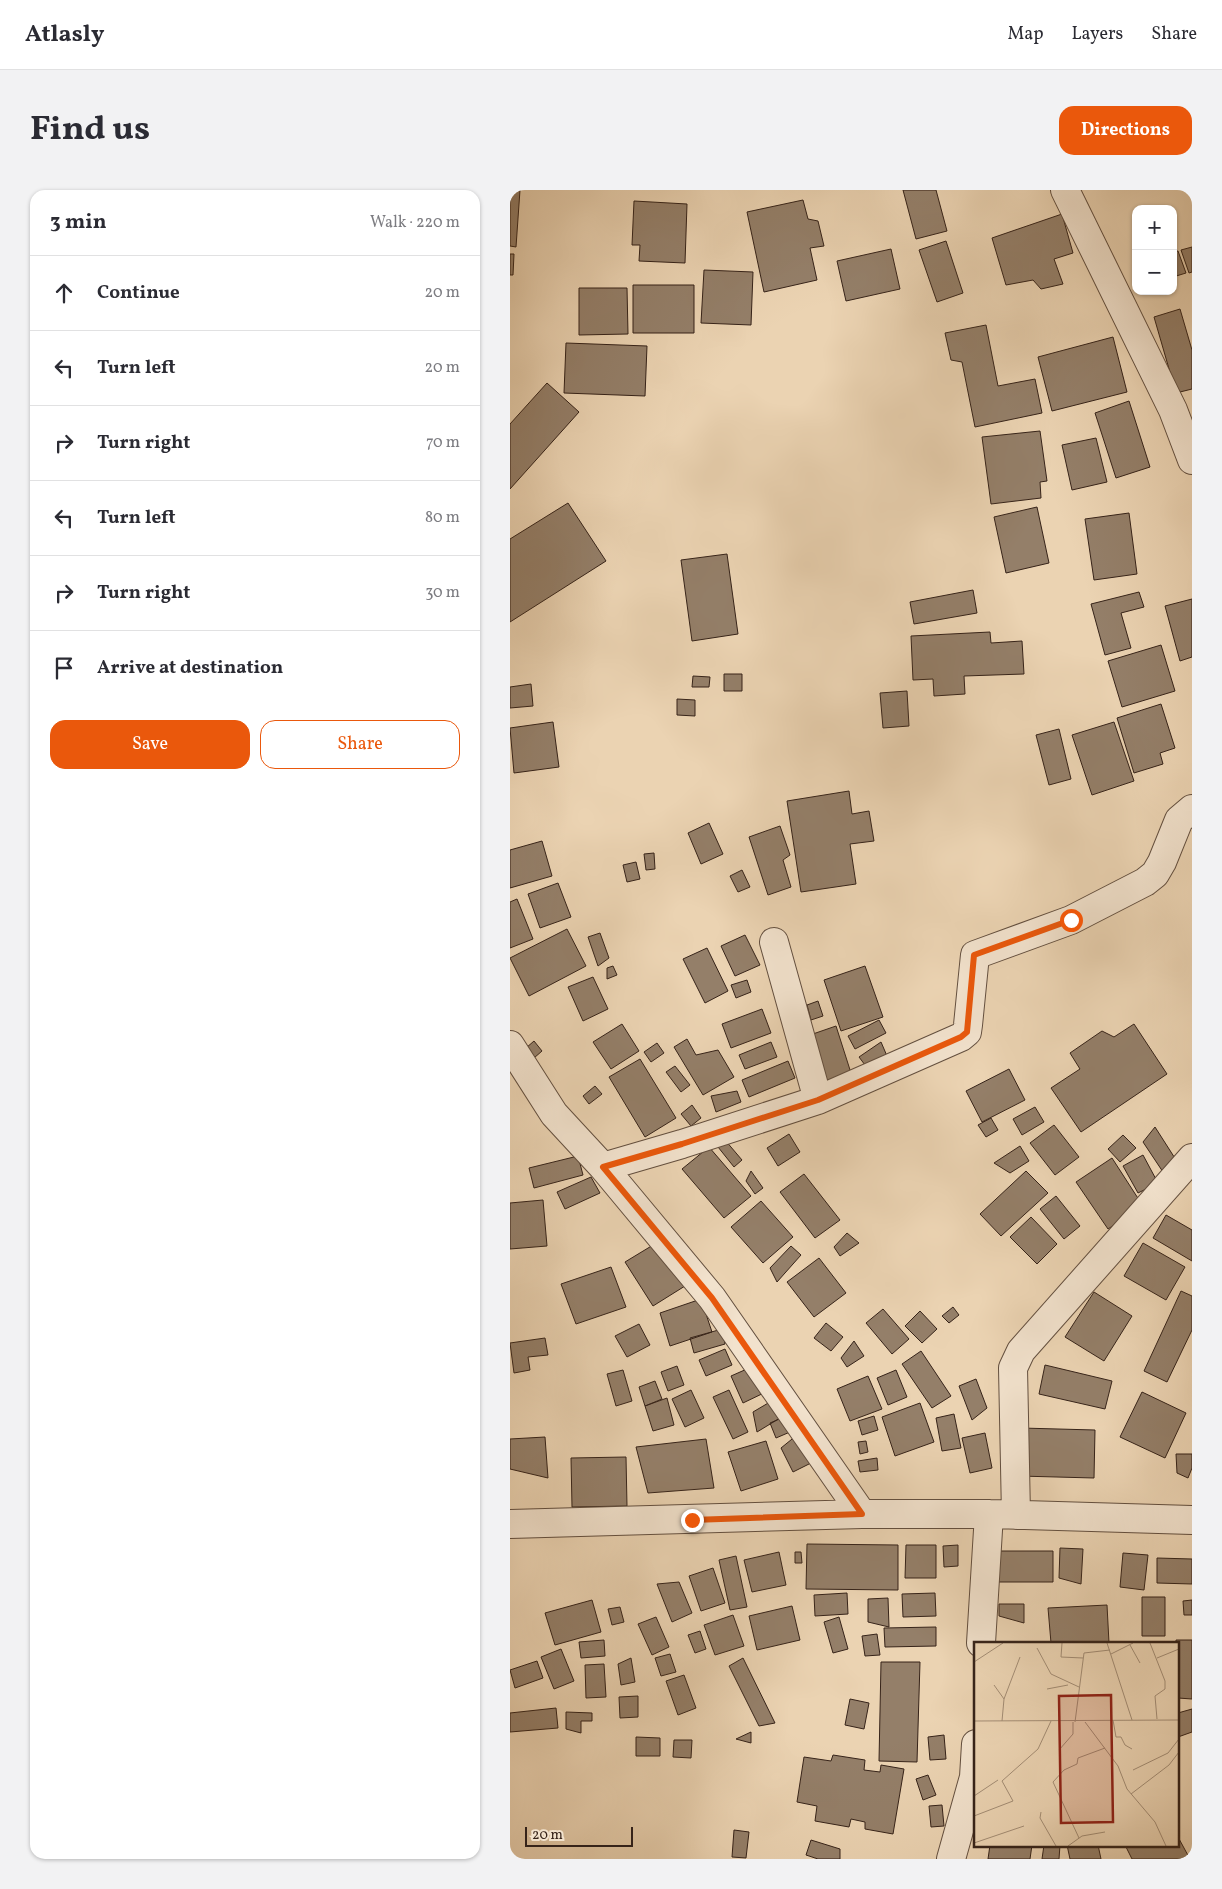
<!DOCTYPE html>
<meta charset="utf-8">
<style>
:root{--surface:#fff;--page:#f2f2f3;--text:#2b2b33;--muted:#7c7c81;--line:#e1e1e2;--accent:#ea580c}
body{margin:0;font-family:Vollkorn,serif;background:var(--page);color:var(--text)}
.controls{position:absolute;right:15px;top:15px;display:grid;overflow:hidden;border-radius:10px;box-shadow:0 1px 4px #0004}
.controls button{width:45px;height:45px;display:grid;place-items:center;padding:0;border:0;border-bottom:1px solid var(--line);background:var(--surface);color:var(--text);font:25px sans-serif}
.scale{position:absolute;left:15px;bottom:12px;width:108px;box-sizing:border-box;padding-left:5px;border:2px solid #362319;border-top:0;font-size:14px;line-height:18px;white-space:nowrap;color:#362319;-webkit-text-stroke:4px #f2e2cd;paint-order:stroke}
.stop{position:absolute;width:15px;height:15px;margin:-11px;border:4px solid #ea580c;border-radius:50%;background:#fff}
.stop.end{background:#ea580c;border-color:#fff;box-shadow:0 1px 5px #0008}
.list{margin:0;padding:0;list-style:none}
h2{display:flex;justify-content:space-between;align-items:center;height:65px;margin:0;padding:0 20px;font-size:21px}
h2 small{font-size:16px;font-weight:400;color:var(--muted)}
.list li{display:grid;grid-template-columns:32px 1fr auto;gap:15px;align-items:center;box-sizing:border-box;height:75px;padding:0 20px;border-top:1px solid var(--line)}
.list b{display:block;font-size:19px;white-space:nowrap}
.list em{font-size:16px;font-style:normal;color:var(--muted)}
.actions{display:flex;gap:10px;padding:15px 20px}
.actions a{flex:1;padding:11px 0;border:1px solid var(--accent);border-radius:15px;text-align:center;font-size:18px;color:var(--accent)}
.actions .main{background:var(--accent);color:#fff}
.icon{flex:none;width:28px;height:28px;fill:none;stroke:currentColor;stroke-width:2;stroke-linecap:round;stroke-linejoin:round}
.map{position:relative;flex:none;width:682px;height:1669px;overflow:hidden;border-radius:15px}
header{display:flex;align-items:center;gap:30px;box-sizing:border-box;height:70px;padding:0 25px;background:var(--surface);border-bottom:1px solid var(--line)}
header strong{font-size:24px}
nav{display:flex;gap:28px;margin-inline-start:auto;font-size:18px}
.intro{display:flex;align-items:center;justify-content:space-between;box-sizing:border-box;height:120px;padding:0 30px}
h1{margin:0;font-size:35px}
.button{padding:12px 22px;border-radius:15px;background:var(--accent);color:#fff;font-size:18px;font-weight:700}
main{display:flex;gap:30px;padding:0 30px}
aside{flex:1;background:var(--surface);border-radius:15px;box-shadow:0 1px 4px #0004}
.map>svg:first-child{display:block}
.building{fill:#947f69;stroke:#362319}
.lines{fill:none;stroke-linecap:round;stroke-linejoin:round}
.minor-casing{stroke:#634f3f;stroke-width:30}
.minor{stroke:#f2e2cd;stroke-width:28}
.route{stroke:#ea580c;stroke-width:6}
.inset-road{fill:none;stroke:#a38d75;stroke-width:1}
.view{fill:#8f2418;fill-opacity:0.15;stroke:#8f2418;stroke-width:2.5}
.inset-edge{fill:none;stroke:#362319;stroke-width:2.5}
</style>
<header>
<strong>Atlasly</strong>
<nav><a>Map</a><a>Layers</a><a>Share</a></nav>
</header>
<div class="intro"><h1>Find us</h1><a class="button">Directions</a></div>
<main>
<aside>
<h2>3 min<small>Walk · 220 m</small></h2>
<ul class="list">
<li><svg class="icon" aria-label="ahead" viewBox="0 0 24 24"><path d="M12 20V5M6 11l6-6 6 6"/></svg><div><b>Continue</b></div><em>20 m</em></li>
<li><svg class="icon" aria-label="left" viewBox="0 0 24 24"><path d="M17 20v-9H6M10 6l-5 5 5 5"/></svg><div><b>Turn left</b></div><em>20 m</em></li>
<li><svg class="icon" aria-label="right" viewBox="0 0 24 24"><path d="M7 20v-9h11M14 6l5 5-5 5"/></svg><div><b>Turn right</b></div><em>70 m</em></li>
<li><svg class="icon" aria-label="left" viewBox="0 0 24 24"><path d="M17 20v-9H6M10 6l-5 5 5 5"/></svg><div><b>Turn left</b></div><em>80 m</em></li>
<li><svg class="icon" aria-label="right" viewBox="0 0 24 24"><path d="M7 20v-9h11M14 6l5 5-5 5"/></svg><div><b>Turn right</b></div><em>30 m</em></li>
<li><svg class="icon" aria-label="arrive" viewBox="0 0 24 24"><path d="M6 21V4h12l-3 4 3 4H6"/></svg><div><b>Arrive at destination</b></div></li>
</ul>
<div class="actions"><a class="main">Save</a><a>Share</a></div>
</aside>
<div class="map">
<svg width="682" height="1669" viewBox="0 0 682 1669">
<rect width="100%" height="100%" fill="#ebd3b2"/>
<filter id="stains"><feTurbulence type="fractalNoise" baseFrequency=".004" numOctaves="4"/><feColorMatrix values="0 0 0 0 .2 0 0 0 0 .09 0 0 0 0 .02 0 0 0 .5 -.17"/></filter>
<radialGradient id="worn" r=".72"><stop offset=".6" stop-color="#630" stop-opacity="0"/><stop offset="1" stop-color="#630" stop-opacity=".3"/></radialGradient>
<!-- building -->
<path class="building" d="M0 0H10L6 57 0 56Z
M393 0H426L437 41 406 49Z
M293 10 298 29 308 31 314 56 300 58 307 90 254 102 237 22Z
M124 11 177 14 175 73 129 71 130 55H122Z
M552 24 563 63 544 69 553 94 531 99 523 90 496 95 482 48Z
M436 51 453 103 427 112 409 60Z
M682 57V82L679 83 671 60Z
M381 59 390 99 336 111 327 71Z
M668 61 676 83 663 87V62Z
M0 64H4L3 85H0Z
M194 80 243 82 241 135 191 133Z
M123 95H184V143H123Z
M69 98H117L118 144 69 145Z
M670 119 682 160V199L666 203 644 127Z
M476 135 488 196 525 189 532 223 465 237 452 172 441 170 435 143Z
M603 147 617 202 542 221 528 167Z
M56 153 137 156 135 206 54 203Z
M37 193 69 222 0 299V234Z
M619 211 640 277 606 288 585 223Z
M530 241 537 291 530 292 531 308 481 314 472 247Z
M586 248 597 292 562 300 552 255Z
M58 313 96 371 0 432V349Z
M527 317 539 373 496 383 484 327Z
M619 323 627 384 584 390 575 329Z
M217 364 228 444 182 451 171 370Z
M463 400 467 423 404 434 400 412Z
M629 402 634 417 611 423 621 458 595 465 581 414Z
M682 409V467L670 471 655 416Z
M480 442 481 453 512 451 514 484 454 486 455 504 424 506 423 489 403 490 401 446Z
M651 455 665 501 612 517 598 471Z
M214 484H232V501H214Z
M183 486 200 487 199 497H182Z
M21 494 23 516 0 518V497Z
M397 501 399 536 373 538 370 503Z
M167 509 185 510V526L167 525Z
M651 514 665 558 650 563 653 574 624 583 607 528Z
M43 532 49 577 4 583 0 538Z
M604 532 624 591 582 605 562 545Z
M549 539 561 589 539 595 526 545Z
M339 601 342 624 359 621 364 651 340 654 346 694 291 702 277 611Z
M199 633 213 664 191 674 178 643Z
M270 636 280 665 273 670 281 697 258 705 239 647Z
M32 651 42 686 0 698V660Z
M144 663 145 679 136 680 134 664Z
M126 672 130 689 117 692 113 675Z
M232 680 240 697 228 702 220 686Z
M48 693 61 727 30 738 18 704Z
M7 709 23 749 0 758V712Z
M57 739 76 776 19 806 0 768Z
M90 743 99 768 88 776 78 747Z
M235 745 250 775 225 786 211 756Z
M197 758 218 801 195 813 173 769Z
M103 776 107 785 97 789V778Z
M355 776 373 827 331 841 314 790Z
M83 787 98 819 73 831 58 797Z
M237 790 241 802 226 808 221 795Z
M308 811 313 826 301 830 297 815Z
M252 819 261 843 221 858 212 834Z
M369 830 376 843 345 859 338 846Z
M112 834 129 861 101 879 83 852Z
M624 834 657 884 571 942 541 898 570 879 560 863 592 841 604 847Z
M326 836 341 883 316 892 300 845Z
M177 849 186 865 208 860 224 887 193 905 164 857Z
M24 851 32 861 24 868 16 858Z
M261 852 267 867 235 879 229 865Z
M371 852 377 866 358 879 349 867Z
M147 853 154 863 141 872 134 862Z
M130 869 166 928 135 947 99 887Z
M278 871 285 888 239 907 232 890Z
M165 876 180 895 171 902 156 882Z
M499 879 515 910 472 932 456 901Z
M85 896 92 904 79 914 73 906Z
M227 901 231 912 206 922 201 906Z
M182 915 191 928 181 936 171 924Z
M525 917 534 932 512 945 503 929Z
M481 928 488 940 476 947 468 935Z
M544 935 569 967 545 985 520 953Z
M645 937 668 973 657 988 633 952Z
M279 944 290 962 268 976 257 958Z
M613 945 626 958 610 972 598 959Z
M215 950 232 970 224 977 208 957Z
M510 956 519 971 500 983 484 973Z
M199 957 241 1006 214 1028 172 979Z
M633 965 648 993 628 1003 613 976Z
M68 966 73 985 24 998 19 978Z
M602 968 633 1016 598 1039 566 992Z
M241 981 253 998 245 1004 236 991Z
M516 981 538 1003 491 1046 470 1024Z
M294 984 330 1030 305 1048 270 1002Z
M81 987 90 1003 55 1019 47 1002Z
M546 1006 570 1036 554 1049 530 1019Z
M33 1010 37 1056 0 1059V1013Z
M251 1011 283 1047 253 1073 221 1037Z
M656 1025 682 1040V1071L643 1048Z
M521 1027 547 1054 527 1074 500 1047Z
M337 1043 349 1053 330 1066 324 1057Z
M148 1052 175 1096 143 1116 115 1072Z
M633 1053 675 1077 656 1110 614 1086Z
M281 1056 291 1065 267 1092 260 1078Z
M309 1068 336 1103 304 1127 277 1092Z
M101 1077 116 1117 66 1134 51 1094Z
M671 1101 682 1106V1140L657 1192 634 1181Z
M584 1102 622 1126 594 1171 555 1147Z
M191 1109 202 1142 160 1156 150 1123Z
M443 1117 449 1125 439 1133 432 1126Z
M373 1119 399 1149 382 1164 356 1133Z
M410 1121 427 1139 412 1153 395 1136Z
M316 1133 333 1147 321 1161 304 1148Z
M129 1134 140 1155 117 1167 105 1146Z
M212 1139 215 1154 184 1163 180 1148Z
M35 1148 38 1165 18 1167 20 1180 4 1183 0 1153Z
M344 1151 354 1166 337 1177 331 1168Z
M215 1159 222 1175 196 1186 189 1170Z
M411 1161 441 1206 422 1218 392 1174Z
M246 1175 258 1201 233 1213 221 1186Z
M535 1175 602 1191 595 1219 529 1204Z
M167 1176 174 1195 158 1201 151 1182Z
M113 1180 122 1211 106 1216 97 1184Z
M386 1180 397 1207 378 1215 367 1188Z
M358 1186 372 1219 340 1231 327 1199Z
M466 1189 477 1218 462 1230 449 1196Z
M145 1191 152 1209 135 1216 129 1197Z
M181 1200 194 1228 175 1237 162 1209Z
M219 1200 238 1242 223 1249 203 1207Z
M632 1202 676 1223 655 1268 610 1247Z
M157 1208 164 1235 143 1241 135 1216Z
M265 1209 275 1225 247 1242 243 1222Z
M410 1213 424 1252 385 1266 372 1227Z
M444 1224 451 1258 432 1261 426 1228Z
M364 1226 368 1240 352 1245 348 1231Z
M274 1227 280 1242 266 1248 260 1233Z
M511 1238 585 1240 584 1288 509 1286Z
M475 1243 482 1278 460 1283 452 1248Z
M287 1245 301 1273 283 1282 271 1258Z
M35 1247 38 1288 0 1279V1249Z
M196 1249 204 1298 138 1303 126 1257Z
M256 1251 268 1289 231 1301 218 1262Z
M356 1251 358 1262 350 1264 348 1252Z
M666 1264H682V1278L678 1288 667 1283Z
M116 1267 117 1316 62 1317 61 1268Z
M367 1268 368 1280 350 1282 348 1271Z
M297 1354 388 1355V1400L296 1399Z
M396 1355H426V1388H395Z
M448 1355V1376L434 1377 433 1356Z
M550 1358 573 1359 571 1394 549 1388Z
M487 1361H543V1392H487Z
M269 1362 276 1395 242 1402 234 1370Z
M285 1362H291L292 1373H285Z
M613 1363 638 1365 634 1400 610 1397Z
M226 1366 237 1417 220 1420 209 1370Z
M647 1368 682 1369V1394L647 1393Z
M203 1378 215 1413 191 1421 179 1386Z
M169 1392 182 1423 162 1432 147 1394Z
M337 1403 338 1424 305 1426 304 1405Z
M425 1403 426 1426 393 1427 392 1404Z
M632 1407H655V1446H632Z
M378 1408 379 1437 358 1432V1409Z
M82 1410 91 1442 45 1455 35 1423Z
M682 1410V1425H674L673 1411Z
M489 1414H514V1433L489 1426Z
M597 1415 599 1453H541L538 1418Z
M282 1416 290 1450 247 1460 239 1426Z
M110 1417 114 1432 102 1435 98 1419Z
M223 1425 234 1456 205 1465 194 1435Z
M146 1427 159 1457 142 1465 128 1434Z
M329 1427 338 1459 323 1463 314 1432Z
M426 1437V1456L375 1457 374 1438Z
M190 1441 196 1459 185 1463 178 1445Z
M367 1444 370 1465 355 1466 352 1446Z
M94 1450 95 1466 71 1468 69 1452Z
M666 1450H682V1509L668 1508V1453H666Z
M51 1459 64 1491 44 1499 31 1467Z
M160 1464 166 1482 151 1486 145 1468Z
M121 1468 125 1492 111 1495 108 1474Z
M233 1468 265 1533 249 1536 219 1476Z
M27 1471 33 1488 5 1498 0 1480Z
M371 1472H410L407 1572 369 1571Z
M94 1474 96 1507 76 1508 75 1475Z
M174 1485 186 1518 168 1525 156 1491Z
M128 1506V1527L110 1528 109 1507Z
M340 1509 359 1513 354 1539 335 1535Z
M46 1518 48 1538 0 1542V1523Z
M682 1519V1542L668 1547V1523Z
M56 1522 82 1523V1531H71V1543L56 1539Z
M241 1542V1553L226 1549Z
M434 1545 436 1569 420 1570 418 1547Z
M126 1547 150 1548V1566H126Z
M164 1550H182L181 1568 163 1567Z
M323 1565 355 1570 354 1580 370 1582 371 1575 394 1579 383 1644 355 1639V1632L341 1629 339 1637 305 1631 307 1616 287 1612 294 1567 321 1571Z
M418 1585 426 1605 413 1610 406 1589Z
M432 1615 434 1636 421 1637 419 1616Z
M224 1640 239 1642 236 1668 222 1667Z
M668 1647 680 1669H622L615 1655H668Z
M301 1650 330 1659V1669H308L296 1665Z
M480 1655H522L520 1669H478Z
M534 1655H550L549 1669H532Z
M557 1655H588L591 1669H560Z"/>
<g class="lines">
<defs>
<path id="minor" d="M555 0 663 220 682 270
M264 752 308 910
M0 855 44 924 93 977 202 1108 352 1324
M93 977 172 954 308 910 451 847 457 842 458 835 465 765 561 730 635 692 645 684 652 672 669 630 682 619
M506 1325 503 1178 511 1161 682 968
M0 1334 352 1324H479L682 1330
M471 1453 479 1324
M441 1669 464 1587 466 1554"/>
</defs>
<!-- minor casing -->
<use href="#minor" class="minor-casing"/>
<!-- minor -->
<use href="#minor" class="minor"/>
</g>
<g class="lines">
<!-- route -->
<path class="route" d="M182 1330 352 1324 202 1108 93 977 172 954 308 910 451 847 457 842 464 765 561 730"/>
</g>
<!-- overview -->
<g transform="translate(464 1452)">
<rect width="205" height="205" fill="#ebd3b2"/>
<path class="inset-road" d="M88 1 87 15 109 16M133 1 158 78M176 1 191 39V47L181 54 183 77M156 3 166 21M63 6 77 32 105 45M137 12 159 1M183 16 205 7M0 20 29 1M20 43 30 57M73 47 94 43M139 78 142 95H147L151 103 158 107M0 79 205 78M28 79 30 57 46 15M101 80 110 11 136 8M111 80 144 124 153 147 181 180 192 204M85 108 99 92V80M159 128 194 111 205 97M157 152 195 123 205 110M0 154 24 138M67 170 66 176 82 204M0 174 39 159 28 139 64 107 77 79M105 196 79 140 90 128 103 122 104 116 131 106M0 201 50 184M94 204 108 194 131 190"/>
<path class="view" d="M137 53 139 180 87 181 85 54Z"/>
<rect width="205" height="205" class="inset-edge"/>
</g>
<rect width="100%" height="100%" filter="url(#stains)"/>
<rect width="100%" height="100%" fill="url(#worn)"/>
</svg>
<div class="controls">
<button>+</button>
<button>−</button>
</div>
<div class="scale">20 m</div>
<div class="stop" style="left:561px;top:730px"></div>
<div class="stop end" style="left:182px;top:1330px"></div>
</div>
</main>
